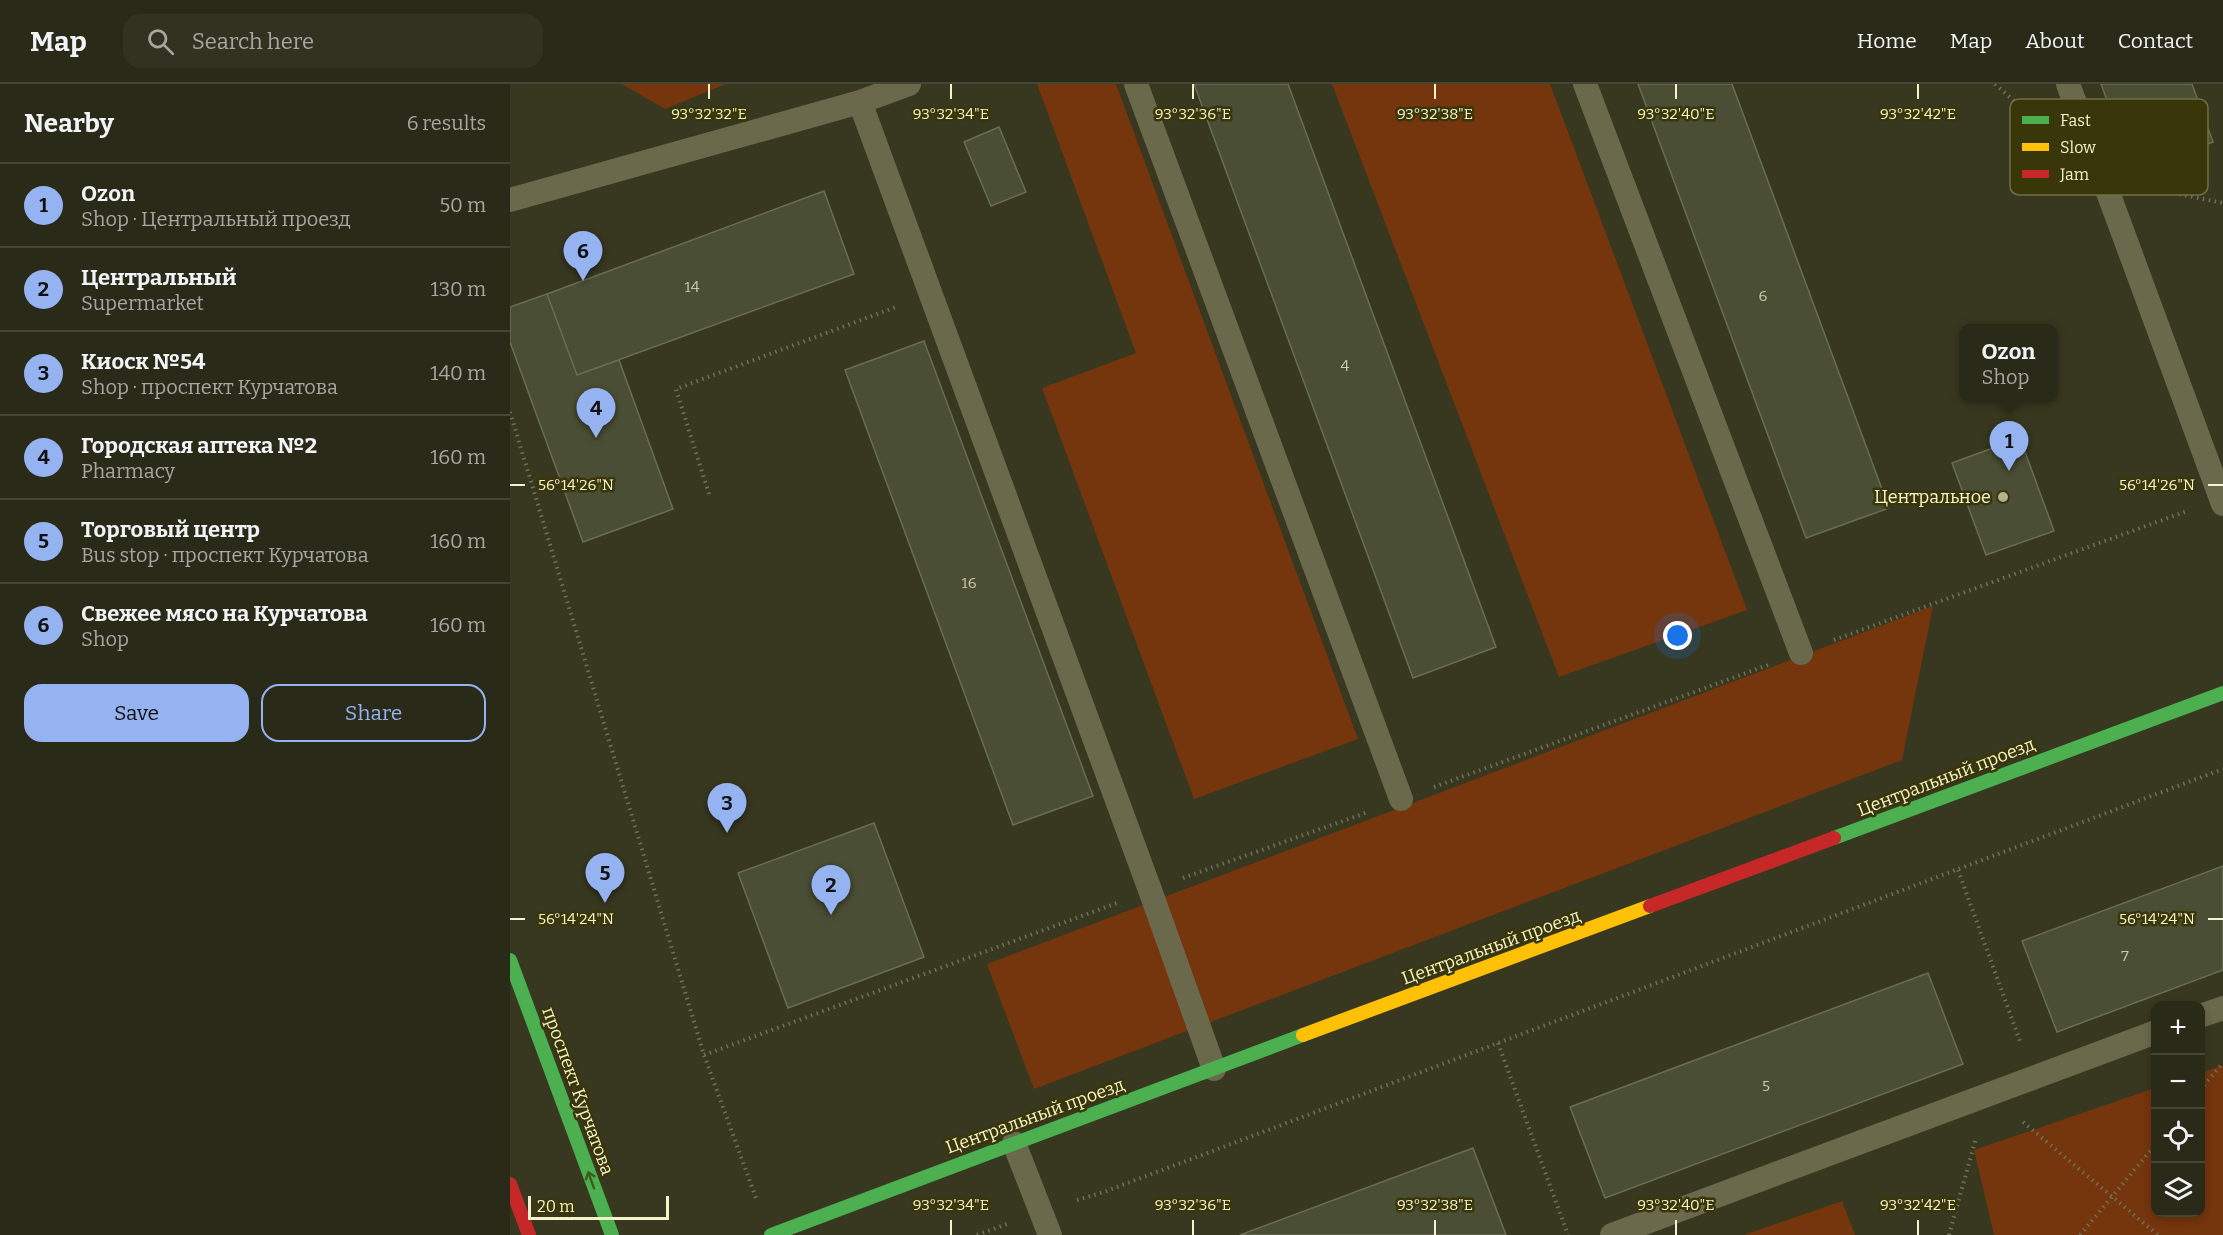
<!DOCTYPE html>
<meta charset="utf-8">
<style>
:root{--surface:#2a2a18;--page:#323221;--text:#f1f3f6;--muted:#a5a7a2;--line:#464637;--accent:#95b2f1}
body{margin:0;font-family:Bitter,serif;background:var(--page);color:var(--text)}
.controls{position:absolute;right:18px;bottom:18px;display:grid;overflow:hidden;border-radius:12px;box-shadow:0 3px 9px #0003}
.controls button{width:54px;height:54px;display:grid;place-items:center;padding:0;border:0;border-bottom:2px solid var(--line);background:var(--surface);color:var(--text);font:30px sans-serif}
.scale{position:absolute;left:18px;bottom:15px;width:141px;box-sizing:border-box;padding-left:6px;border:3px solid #f5f3cc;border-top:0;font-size:16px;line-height:21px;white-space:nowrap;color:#f5f3cc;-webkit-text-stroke:4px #39360a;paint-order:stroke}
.you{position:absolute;left:1168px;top:552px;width:21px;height:21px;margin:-15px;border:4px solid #fff;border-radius:50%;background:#1a73e8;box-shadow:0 0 0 9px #1a73e833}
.badge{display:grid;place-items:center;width:39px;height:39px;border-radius:50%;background:var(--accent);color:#111;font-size:20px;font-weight:700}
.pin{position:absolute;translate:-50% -50px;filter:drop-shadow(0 2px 3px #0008)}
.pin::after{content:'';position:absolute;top:32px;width:21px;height:18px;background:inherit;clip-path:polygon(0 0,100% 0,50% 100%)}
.popup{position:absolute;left:1449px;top:240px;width:99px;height:78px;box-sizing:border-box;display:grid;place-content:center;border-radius:12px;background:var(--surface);filter:drop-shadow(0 2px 4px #0005);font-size:20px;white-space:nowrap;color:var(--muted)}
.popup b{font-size:22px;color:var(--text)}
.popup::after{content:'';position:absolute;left:50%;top:100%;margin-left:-12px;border:12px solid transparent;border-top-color:var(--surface)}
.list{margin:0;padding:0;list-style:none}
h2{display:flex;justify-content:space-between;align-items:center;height:78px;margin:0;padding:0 24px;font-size:26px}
h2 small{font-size:20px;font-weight:400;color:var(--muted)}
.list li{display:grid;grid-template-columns:39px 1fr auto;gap:18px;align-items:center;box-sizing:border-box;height:84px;padding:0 24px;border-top:2px solid var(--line)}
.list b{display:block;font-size:22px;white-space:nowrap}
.list p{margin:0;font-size:20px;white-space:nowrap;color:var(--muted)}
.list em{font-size:20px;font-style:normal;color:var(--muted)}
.actions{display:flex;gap:12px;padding:18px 24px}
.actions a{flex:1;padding:14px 0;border:2px solid var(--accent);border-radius:18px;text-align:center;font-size:21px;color:var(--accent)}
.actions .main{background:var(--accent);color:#111}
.icon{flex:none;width:33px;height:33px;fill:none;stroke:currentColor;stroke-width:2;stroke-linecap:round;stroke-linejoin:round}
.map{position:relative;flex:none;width:1713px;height:1151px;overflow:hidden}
header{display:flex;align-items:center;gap:36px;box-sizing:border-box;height:84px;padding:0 30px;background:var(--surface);border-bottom:2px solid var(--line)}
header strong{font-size:28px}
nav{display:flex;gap:33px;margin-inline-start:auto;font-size:21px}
.search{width:420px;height:54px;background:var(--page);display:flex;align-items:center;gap:15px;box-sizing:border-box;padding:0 21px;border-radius:18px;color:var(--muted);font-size:22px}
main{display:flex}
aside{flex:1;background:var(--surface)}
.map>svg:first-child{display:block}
.green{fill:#75350d}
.building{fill:#494e34;stroke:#686d54;stroke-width:1.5}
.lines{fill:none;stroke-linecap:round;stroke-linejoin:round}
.path{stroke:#716f58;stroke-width:4;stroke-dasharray:1.5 4.5;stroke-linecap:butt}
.lane{stroke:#6a694c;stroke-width:24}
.fast{stroke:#4caf50;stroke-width:14}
.slow{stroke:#ffc107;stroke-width:14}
.jam{stroke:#c62828;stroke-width:14}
.oneway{stroke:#3f5a1f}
.ticks{fill:none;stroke:#f5f3cc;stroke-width:2}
.poi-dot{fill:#b3b290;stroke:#39360a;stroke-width:2}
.labels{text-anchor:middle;stroke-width:5;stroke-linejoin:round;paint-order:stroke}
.number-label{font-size:15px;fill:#cacaa6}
.poi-label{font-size:18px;fill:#f5f3cc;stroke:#39360a;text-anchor:end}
.street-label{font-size:18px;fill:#f5f3cc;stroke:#39360a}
.key{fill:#39360a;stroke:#716f44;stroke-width:1.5}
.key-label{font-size:16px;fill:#f5f3cc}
.ticks-label{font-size:15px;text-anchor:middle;fill:#f5f3cc;stroke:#39360a;stroke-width:5;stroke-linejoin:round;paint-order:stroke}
</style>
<header>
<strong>Map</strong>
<div class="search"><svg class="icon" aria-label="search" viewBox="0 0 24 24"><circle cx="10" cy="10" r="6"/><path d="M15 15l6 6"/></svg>Search here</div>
<nav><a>Home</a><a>Map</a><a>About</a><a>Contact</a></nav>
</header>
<main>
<aside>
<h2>Nearby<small>6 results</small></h2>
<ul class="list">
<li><span class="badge">1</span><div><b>Ozon</b><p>Shop · Центральный проезд</p></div><em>50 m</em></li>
<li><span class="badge">2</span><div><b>Центральный</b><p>Supermarket</p></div><em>130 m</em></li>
<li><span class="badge">3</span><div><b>Киоск №54</b><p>Shop · проспект Курчатова</p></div><em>140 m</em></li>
<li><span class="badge">4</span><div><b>Городская аптека №2</b><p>Pharmacy</p></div><em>160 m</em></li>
<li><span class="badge">5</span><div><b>Торговый центр</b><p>Bus stop · проспект Курчатова</p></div><em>160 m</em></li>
<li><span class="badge">6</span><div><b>Свежее мясо на Курчатова</b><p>Shop</p></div><em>160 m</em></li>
</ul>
<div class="actions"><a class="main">Save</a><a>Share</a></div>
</aside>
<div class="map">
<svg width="1713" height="1151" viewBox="0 0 1713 1151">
<rect width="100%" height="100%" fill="#383820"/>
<!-- green -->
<path class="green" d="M112 0H216L155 25Z
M527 0H606L848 655 684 715 532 304 626 269Z
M822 0H1040L1237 526 1049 593Z
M1423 522 1392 676 524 1005 477 880Z
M1713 981V1151H1484L1464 1066 1645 1004 1646 1128H1690L1691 989Z
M1332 1117 1345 1151H1234Z"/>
<!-- building -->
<path class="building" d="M684 0H778L986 563 903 594Z
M1128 0H1222L1379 424 1296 454Z
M1591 0H1682L1703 58 1623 88Z
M489 43 516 108 481 122 454 58Z
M314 107 344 190 67 291 37 210Z
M37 210 67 291 109 276 163 425 73 458 0 258V223Z
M414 257 583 712 503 741 335 286Z
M1510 354 1544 447 1476 471 1442 379Z
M364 739 414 873 278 924 228 789Z
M1713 782V886L1547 948 1512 857Z
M1418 889 1453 980 1095 1114 1060 1023Z
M963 1064 996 1151H730Z"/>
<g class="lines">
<!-- path -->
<path class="path" d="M1485 0 1533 43
M1634 103 1713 119
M0 328 194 971 246 1114
M199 410 166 305 386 223
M1324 556 1677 427
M924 703 1258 581
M1448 786 1511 960
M673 794 858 728
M988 959 1058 1151
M194 971 607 819
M1690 1006 1713 979
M1513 1038 1648 1151
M567 1116 594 1108 1713 685
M467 1151 497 1140
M1439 1151 1466 1054
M1570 1151 1646 1060"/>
<!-- lane -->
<path class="lane" d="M626 0 891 715
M1075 0 1291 569
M1558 0 1713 420
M350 18 640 806 704 985
M0 116 350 18 399 0
M1690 932 1713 924
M504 1059 540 1151
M1102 1151 1646 948"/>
<!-- fast -->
<path class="fast" d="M1324 754 1713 609
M0 876 102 1151
M261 1151 793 951"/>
<!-- slow -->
<path class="slow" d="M793 951 1140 822"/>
<!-- jam -->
<path class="jam" d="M1140 822 1324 754
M0 1100 19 1151"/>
</g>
<!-- one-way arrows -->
<defs><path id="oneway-shaft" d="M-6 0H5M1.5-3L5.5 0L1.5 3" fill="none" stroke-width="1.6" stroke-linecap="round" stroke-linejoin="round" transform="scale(1.5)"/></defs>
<use class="oneway" href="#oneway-shaft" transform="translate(81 1096) rotate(-110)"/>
<!-- ticks -->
<path class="ticks" d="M199 0V15M441 0V15M683 0V15M925 0V15M1166 0V15M1408 0V15M0 401H15M1698 401H1713M0 835H15M1698 835H1713M441 1136V1151M683 1136V1151M925 1136V1151M1166 1136V1151M1408 1136V1151"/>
<!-- markers -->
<circle class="poi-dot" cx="1493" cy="413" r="6"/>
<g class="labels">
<!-- number labels -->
<g class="number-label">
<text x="182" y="208">14</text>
<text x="1253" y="217">6</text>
<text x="835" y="287">4</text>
<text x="459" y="504">16</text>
<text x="1615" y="877">7</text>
<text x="1256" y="1007">5</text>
</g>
<!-- poi labels -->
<g class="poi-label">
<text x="1481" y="419">Центральное</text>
</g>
<!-- street labels -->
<g class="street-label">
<text transform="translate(1436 693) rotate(-21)" y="6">Центральный проезд</text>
<text transform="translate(981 863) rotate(-20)" y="6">Центральный проезд</text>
<text transform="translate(68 1007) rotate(70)" y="6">проспект Курчатова</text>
<text transform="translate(525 1032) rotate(-20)" y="6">Центральный проезд</text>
</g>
</g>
<!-- legend -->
<rect x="1500" y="15" width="198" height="96" rx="9" class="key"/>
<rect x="1512" y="32" width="27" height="8" fill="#4caf50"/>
<rect x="1512" y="59" width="27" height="8" fill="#ffc107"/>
<rect x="1512" y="86" width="27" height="8" fill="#c62828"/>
<g class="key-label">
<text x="1550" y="42">Fast</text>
<text x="1550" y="69">Slow</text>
<text x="1550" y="96">Jam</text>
</g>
<g class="ticks-label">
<text x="199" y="35">93°32'32"E</text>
<text x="441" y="35">93°32'34"E</text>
<text x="683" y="35">93°32'36"E</text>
<text x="925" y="35">93°32'38"E</text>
<text x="1166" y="35">93°32'40"E</text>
<text x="1408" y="35">93°32'42"E</text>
<text x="66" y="406">56°14'26"N</text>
<text x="1647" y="406">56°14'26"N</text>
<text x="66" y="840">56°14'24"N</text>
<text x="1647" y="840">56°14'24"N</text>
<text x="441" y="1126">93°32'34"E</text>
<text x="683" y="1126">93°32'36"E</text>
<text x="925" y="1126">93°32'38"E</text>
<text x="1166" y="1126">93°32'40"E</text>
<text x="1408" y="1126">93°32'42"E</text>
</g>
</svg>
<div class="controls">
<button>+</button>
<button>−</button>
<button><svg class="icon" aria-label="locate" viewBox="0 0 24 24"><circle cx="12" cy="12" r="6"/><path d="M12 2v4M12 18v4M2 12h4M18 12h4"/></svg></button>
<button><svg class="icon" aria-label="layers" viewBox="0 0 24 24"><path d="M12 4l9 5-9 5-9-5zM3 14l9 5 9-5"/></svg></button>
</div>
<div class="scale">20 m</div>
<div class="you"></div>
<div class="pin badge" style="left:1499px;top:387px">1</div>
<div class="popup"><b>Ozon</b>Shop</div>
<div class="pin badge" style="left:321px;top:831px">2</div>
<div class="pin badge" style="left:217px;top:749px">3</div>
<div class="pin badge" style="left:86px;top:354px">4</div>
<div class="pin badge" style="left:95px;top:819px">5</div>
<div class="pin badge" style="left:73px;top:197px">6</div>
</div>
</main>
